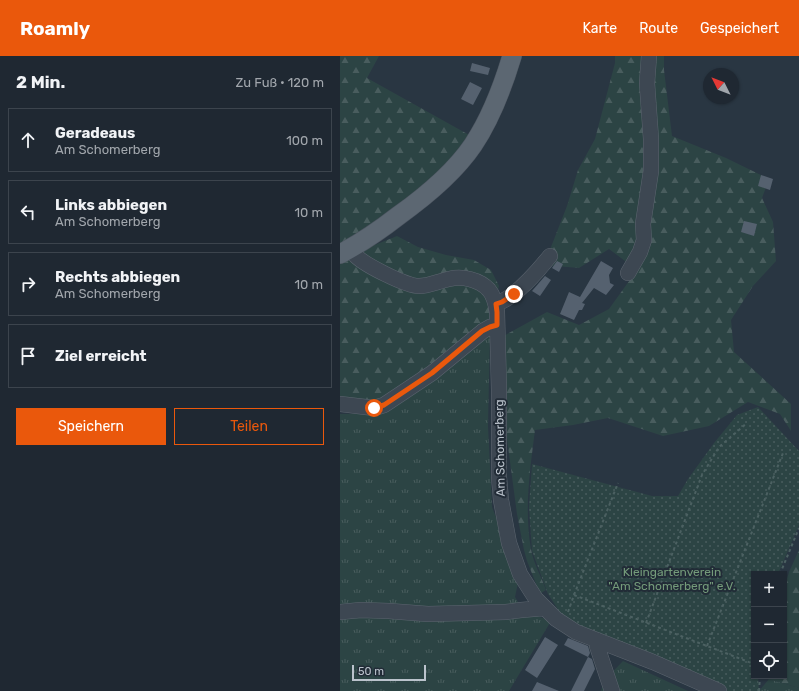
<!DOCTYPE html>
<html lang="de">
<meta charset="utf-8">
<style>
:root{--surface:#1f2832;--page:#27303a;--text:#f1f3f6;--muted:#a1a6ac;--line:#3c444d;--accent:#ea580c}
body{margin:0;font-family:Rubik,sans-serif;background:var(--page);color:var(--text)}
.controls{position:absolute;right:12px;bottom:12px;display:grid;overflow:hidden;border-radius:0px;box-shadow:0 1px 3px #0004}
.controls button{width:36px;height:36px;display:grid;place-items:center;padding:0;border:0;border-bottom:1px solid var(--line);background:var(--surface);color:var(--text);font:20px sans-serif}
.compass{position:absolute;left:363px;top:12px;width:36px;height:36px;border-radius:50%;background:var(--surface);box-shadow:0 1px 3px #0004;rotate:312deg}
.scale{position:absolute;left:12px;bottom:10px;width:74px;box-sizing:border-box;padding-left:4px;border:2px solid #bbc3cc;border-top:0;font-size:11px;line-height:14px;white-space:nowrap;color:#bbc3cc;-webkit-text-stroke:3px #222c37;paint-order:stroke}
.stop{position:absolute;width:12px;height:12px;margin:-9px;border:3px solid #ea580c;border-radius:50%;background:#fff}
.stop.end{background:#ea580c;border-color:#fff;box-shadow:0 1px 4px #0008}
.list{margin:0;padding:0;list-style:none}
h2{display:flex;justify-content:space-between;align-items:center;height:52px;margin:0;padding:0 16px;font-size:17px}
h2 small{font-size:13px;font-weight:400;color:var(--muted)}
.list li{display:grid;grid-template-columns:26px 1fr auto;gap:12px;align-items:center;box-sizing:border-box;height:64px;margin:0 8px 8px;padding:0 8px;border:1px solid var(--line);border-radius:0px}
.list b{display:block;font-size:15px;white-space:nowrap}
.list p{margin:0;font-size:13px;white-space:nowrap;color:var(--muted)}
.list em{font-size:13px;font-style:normal;color:var(--muted)}
.actions{display:flex;gap:8px;padding:12px 16px}
.actions a{flex:1;padding:9px 0;border:1px solid var(--accent);border-radius:0px;text-align:center;font-size:14px;color:var(--accent)}
.actions .main{background:var(--accent);color:#fff}
.icon{flex:none;width:22px;height:22px;fill:none;stroke:currentColor;stroke-width:2;stroke-linecap:round;stroke-linejoin:round}
.map{position:relative;flex:none;width:459px;height:635px;overflow:hidden}
header{display:flex;align-items:center;gap:24px;box-sizing:border-box;height:56px;padding:0 20px;background:var(--accent);color:#fff}
header strong{font-size:19px}
nav{display:flex;gap:22px;margin-inline-start:auto;font-size:14px}
main{display:flex}
aside{flex:1;background:var(--surface)}
.map>svg:first-child{display:block}
.grass{fill:url(#grass-tufts)}
.forest{fill:url(#forest-firs)}
.garden{fill:url(#garden-dots)}
.building{fill:#55616f}
.lines{fill:none;stroke-linecap:round;stroke-linejoin:round}
.minor-casing{stroke:#5c656f;stroke-width:16}
.major-casing{stroke:#4a535e;stroke-width:20}
.path{stroke:#4c6162;stroke-width:2;stroke-dasharray:3 3;stroke-linecap:butt}
.minor{stroke:#3d4752;stroke-width:15}
.major{stroke:#5c6772;stroke-width:19}
.route{stroke:#ea580c;stroke-width:5}
.labels{text-anchor:middle;stroke-width:4;stroke-linejoin:round;paint-order:stroke}
.street-label{font-size:12px;fill:#bbc3cc;stroke:#222c37}
.park-label{font-size:12px;fill:#749b7a;stroke:#222c37}
</style>
<header>
<strong>Roamly</strong>
<nav><a>Karte</a><a>Route</a><a>Gespeichert</a></nav>
</header>
<main>
<aside>
<h2>2 Min.<small>Zu Fuß · 120 m</small></h2>
<ul class="list">
<li><svg class="icon" aria-label="ahead" viewBox="0 0 24 24"><path d="M12 20V5M6 11l6-6 6 6"/></svg><div><b>Geradeaus</b><p>Am Schomerberg</p></div><em>100 m</em></li>
<li><svg class="icon" aria-label="left" viewBox="0 0 24 24"><path d="M17 20v-9H6M10 6l-5 5 5 5"/></svg><div><b>Links abbiegen</b><p>Am Schomerberg</p></div><em>10 m</em></li>
<li><svg class="icon" aria-label="right" viewBox="0 0 24 24"><path d="M7 20v-9h11M14 6l5 5-5 5"/></svg><div><b>Rechts abbiegen</b><p>Am Schomerberg</p></div><em>10 m</em></li>
<li><svg class="icon" aria-label="arrive" viewBox="0 0 24 24"><path d="M6 21V4h12l-3 4 3 4H6"/></svg><div><b>Ziel erreicht</b></div></li>
</ul>
<div class="actions"><a class="main">Speichern</a><a>Teilen</a></div>
</aside>
<div class="map">
<svg width="459" height="635" viewBox="0 0 459 635">
<defs>
<pattern id="grass-tufts" width="24" height="20" patternUnits="userSpaceOnUse"><rect width="24" height="20" fill="#2c4444"/><path d="M3 7l-1-3M5 7V3M7 7l1-3M15 17l-1-3M17 17v-4M19 17l1-3" fill="none" stroke="#495d5e"/></pattern>
<pattern id="forest-firs" width="22" height="20" patternUnits="userSpaceOnUse"><rect width="22" height="20" fill="#2c4444"/><path d="M5 1l3.5 6h-7zM16 11l3.5 6h-7z" fill="#495d5e"/></pattern>
<pattern id="garden-dots" width="8" height="8" patternUnits="userSpaceOnUse"><rect width="8" height="8" fill="#2c4444"/><path d="M2 2h.1M6 6h.1" fill="none" stroke="#495d5e" stroke-width="1.8" stroke-linecap="round"/></pattern>
</defs>
<rect width="100%" height="100%" fill="#293642"/>
<!-- grass -->
<path class="grass" d="M150 276 148 370 152 451 179 522 175 541 185 558 197 560 211 565 169 635H0V358L45 357Z
M283 605 348 635H261L264 625Z
M429 623 459 632V635H419Z"/>
<!-- forest -->
<path class="forest" d="M0 0H39L27 22 131 80 91 126 0 193Z
M275 0H324V14L332 80 386 102 429 123 422 142 433 166 436 205 413 230 391 264 394 296 451 348V375L440 358 408 346 369 370 323 380 268 362 233 369 195 374C190 414 184 454 191 493 193 506 202 522 206 534L201 537 197 530 187 505 184 494 177 458 165 368 158 283 207 256 239 269 269 253 297 214 269 193 239 212 204 209 227 150 238 114 255 83 275 7Z
M57 180 78 191 106 199 134 204 151 214 159 230 149 268 111 291 79 319 38 346 0 342V203Z
M459 494V632L429 623V620H444V533L449 516Z"/>
<!-- garden -->
<path class="garden" d="M418 351 459 395V469L438 518H414V620H418L419 635H388L372 631 226 565 219 555 208 538 192 495 189 451 192 408 312 440H338L348 423 374 387 397 359Z"/>
<!-- building -->
<path class="building" d="M132 7 150 12 148 19 130 15Z
M130 26 142 32 133 49 121 43Z
M421 119 433 123 430 134 418 130Z
M404 165 417 168 414 180 401 176Z
M217 205 223 208 219 216 212 212Z
M261 205 273 212 269 219 270 227 274 229 266 239 254 232 242 247 245 248 242 254H239L234 264 220 258 229 236 240 241Z
M205 220 211 224 200 240 192 235Z
M205 581 218 589 197 622 185 614Z
M228 582 248 590 250 597 248 601 224 589Z
M248 601 252 603 255 613 244 635H231Z
M197 626 219 635H192Z"/>
<g class="lines">
<defs>
<path id="minor" d="M10 193C12 195 14 198 16 200 25 209 66 230 79 230 89 230 99 225 109 223 122 220 139 223 149 234 154 240 156 249 157 256L159 334V421L161 444 169 487 180 518 196 543 216 563 236 576 313 606 379 635
M288 217 300 196 304 184 303 168 311 115V83L307 27 309 0
M156 248C176 241 197 216 210 200
M0 348 34 352 44 349 92 317 143 275 150 271 157 269
M0 556 21 554 49 555 88 558 166 556 181 554 205 552
M257 584V590L272 635"/>
<path id="major" d="M0 198C21 187 40 174 58 160 86 140 114 117 133 89 151 62 163 30 172 0"/>
</defs>
<!-- minor casing -->
<use href="#minor" class="minor-casing"/>
<!-- major casing -->
<use href="#major" class="major-casing"/>
<!-- path -->
<path class="path" d="M440 518 459 472
M234 539 278 427
M228 556 234 539 414 608
M306 567 362 419 379 391 407 367
M367 590 443 397
M419 635 420 620"/>
<!-- minor -->
<use href="#minor" class="minor"/>
<!-- major -->
<use href="#major" class="major"/>
</g>
<g class="lines">
<!-- route -->
<path class="route" d="M34 352 44 349 92 317 142 275 150 271 157 269V256L156 248 162 246 174 238"/>
</g>
<g class="labels">
<!-- street labels -->
<g class="street-label">
<text transform="translate(160 392) rotate(-91)" y="4">Am Schomerberg</text>
</g>
<!-- park labels -->
<g class="park-label">
<text x="332" y="520">Kleingartenverein<tspan x="332" dy="14">"Am Schomerberg" e.V.</tspan></text>
</g>
</g>
</svg>
<div class="controls">
<button>+</button>
<button>−</button>
<button><svg class="icon" aria-label="locate" viewBox="0 0 24 24"><circle cx="12" cy="12" r="6"/><path d="M12 2v4M12 18v4M2 12h4M18 12h4"/></svg></button>
</div>
<svg class="compass" viewBox="-18 -18 36 36"><path d="M0-13l5 13h-10z" fill="#e53935"/><path d="M0 13l5-13h-10z" fill="#a1a6ac"/></svg>
<div class="scale">50 m</div>
<div class="stop" style="left:34px;top:352px"></div>
<div class="stop end" style="left:174px;top:238px"></div>
</div>
</main>
